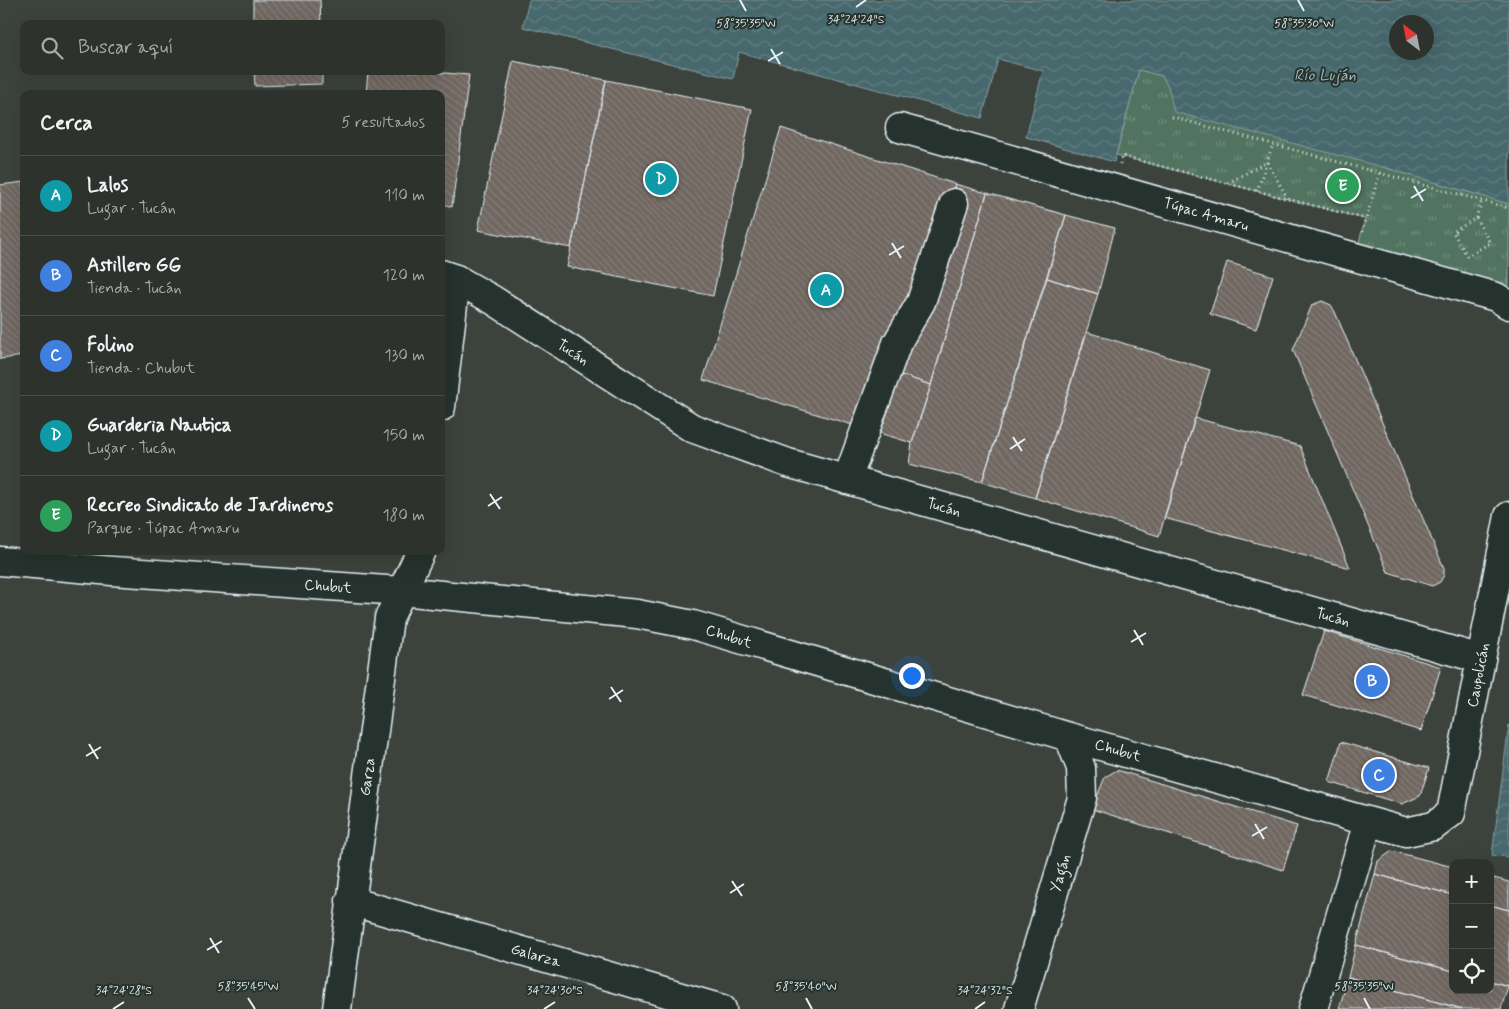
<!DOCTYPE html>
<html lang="es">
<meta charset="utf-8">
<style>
:root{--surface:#2d322d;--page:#393e39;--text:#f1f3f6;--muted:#a7aaaa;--line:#484d49;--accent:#e797bd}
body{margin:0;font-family:Mynerve,sans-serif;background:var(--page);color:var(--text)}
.controls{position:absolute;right:15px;bottom:15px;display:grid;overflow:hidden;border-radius:10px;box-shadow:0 5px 20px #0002}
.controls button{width:45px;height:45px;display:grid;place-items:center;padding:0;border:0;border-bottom:1px solid var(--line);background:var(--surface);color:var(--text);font:25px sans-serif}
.compass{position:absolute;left:1389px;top:15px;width:45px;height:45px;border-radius:50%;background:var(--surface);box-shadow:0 5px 20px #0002;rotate:328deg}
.you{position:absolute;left:911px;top:675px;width:18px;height:18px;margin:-12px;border:4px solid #fff;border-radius:50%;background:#1a73e8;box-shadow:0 0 0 8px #1a73e833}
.badge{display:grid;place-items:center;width:32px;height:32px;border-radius:50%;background:var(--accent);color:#fff;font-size:16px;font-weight:700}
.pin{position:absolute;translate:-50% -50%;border:2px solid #fff;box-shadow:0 1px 5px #0006}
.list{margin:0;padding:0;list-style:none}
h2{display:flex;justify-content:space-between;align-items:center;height:65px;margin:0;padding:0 20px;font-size:21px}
h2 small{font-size:16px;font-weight:400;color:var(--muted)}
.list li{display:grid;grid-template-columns:32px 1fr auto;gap:15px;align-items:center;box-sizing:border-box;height:80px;padding:0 20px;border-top:1px solid var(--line)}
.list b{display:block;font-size:19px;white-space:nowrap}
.list p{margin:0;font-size:16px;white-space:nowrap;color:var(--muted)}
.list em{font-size:16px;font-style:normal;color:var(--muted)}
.icon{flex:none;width:28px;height:28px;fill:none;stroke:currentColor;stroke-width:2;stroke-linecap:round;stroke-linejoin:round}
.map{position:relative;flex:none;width:1509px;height:1009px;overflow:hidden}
.search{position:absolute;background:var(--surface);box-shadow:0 5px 20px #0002;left:20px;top:20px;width:425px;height:55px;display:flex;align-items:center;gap:12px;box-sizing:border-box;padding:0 18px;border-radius:10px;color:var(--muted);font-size:19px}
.panel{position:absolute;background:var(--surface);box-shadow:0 5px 20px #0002;left:20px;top:90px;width:425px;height:465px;border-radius:10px}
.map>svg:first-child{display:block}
.park{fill:url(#park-tufts);stroke:#9cb2ab}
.water{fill:url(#water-waves);stroke:#879fa4;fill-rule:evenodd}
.building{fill:url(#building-back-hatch);stroke:#e8f1f8}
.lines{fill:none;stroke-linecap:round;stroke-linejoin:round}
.minor-casing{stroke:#e8f1f8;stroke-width:31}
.path{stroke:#e8f1f8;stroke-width:3;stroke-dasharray:1 4;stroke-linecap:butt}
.minor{stroke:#26332d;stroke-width:28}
.ticks{fill:none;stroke:#e8f1f8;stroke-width:2}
.labels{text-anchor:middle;stroke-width:4;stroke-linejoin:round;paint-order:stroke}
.street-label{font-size:15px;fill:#e8f1f8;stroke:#26332d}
.water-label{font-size:16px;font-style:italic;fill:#a7bac0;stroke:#26332d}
.ticks-label{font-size:12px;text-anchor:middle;fill:#e8f1f8;stroke:#26332d;stroke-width:4;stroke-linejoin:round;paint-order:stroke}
</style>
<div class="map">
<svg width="1509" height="1009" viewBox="0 0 1509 1009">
<defs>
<pattern id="park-tufts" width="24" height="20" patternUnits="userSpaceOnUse" patternTransform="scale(1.25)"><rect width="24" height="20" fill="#51735e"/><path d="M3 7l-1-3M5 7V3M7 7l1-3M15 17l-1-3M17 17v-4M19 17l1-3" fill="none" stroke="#728e7e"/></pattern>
<pattern id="water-waves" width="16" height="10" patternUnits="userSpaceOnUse" patternTransform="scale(1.25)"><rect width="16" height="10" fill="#46686c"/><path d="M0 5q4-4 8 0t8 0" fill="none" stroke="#617e82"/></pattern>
<pattern id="building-back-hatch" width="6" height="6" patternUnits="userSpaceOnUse" patternTransform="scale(1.25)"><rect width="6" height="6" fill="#706760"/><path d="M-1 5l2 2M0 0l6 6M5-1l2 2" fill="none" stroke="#847d78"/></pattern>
</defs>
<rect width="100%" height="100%" fill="#3c433c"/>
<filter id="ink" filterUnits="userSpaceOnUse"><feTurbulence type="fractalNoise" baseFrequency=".02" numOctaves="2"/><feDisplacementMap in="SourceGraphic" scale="10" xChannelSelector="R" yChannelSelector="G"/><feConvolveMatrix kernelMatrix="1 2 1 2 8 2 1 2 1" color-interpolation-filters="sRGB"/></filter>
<g filter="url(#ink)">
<!-- park -->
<path class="park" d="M1139 70 1162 76 1168 86 1171 96 1386 168 1509 204V288L1498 284 1358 246 1365 219 1116 155Z"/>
<!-- water -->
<path class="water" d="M529 0H1509V204L1386 168 1174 112 1168 86 1162 76 1139 70 1114 162 1026 137 1043 71 998 59 982 118 739 52 733 79 523 27ZM1396 22H1426V52H1396Z
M1509 725V857L1492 855Z"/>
<!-- building -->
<path class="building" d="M253 0H320L321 24H253Z
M513 61 606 80 571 248 478 230Z
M254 71H322V84L255 86Z
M368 71H422L469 75 452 207 441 203V94H366Z
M606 80 752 109 713 296 567 267Z
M781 128 955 184 876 432 703 380Z
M24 182V356L0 359V185Z
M955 184 987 193 931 385 895 373Z
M987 193 1066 215 982 482 909 464 912 443 931 385Z
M1066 215 1115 228 1098 294 1047 278Z
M1227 262 1273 276 1256 329 1210 314Z
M1047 278 1098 294 1035 498 982 482Z
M1322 301 1331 305 1335 312 1444 568V575L1440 582 1432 586 1388 572 1293 350 1312 305Z
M1087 332 1210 370 1159 536 1035 498Z
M895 373 931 385 912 443 876 432Z
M1195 418 1300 446 1350 568 1164 518Z
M1324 631 1441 667 1421 731 1303 695Z
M1341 742 1429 768 1420 796 1402 804 1329 782Z
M1117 770 1297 826 1283 870 1092 809 1105 777Z
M1392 851 1453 867V895L1375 874 1378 861Z
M1375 874 1453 895V971L1356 945Z
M1490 877 1509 882V910L1490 905Z
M1490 905 1509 910V986L1490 981Z
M1356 945 1453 971V990H1490V981L1508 986 1501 1009H1462L1348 977Z
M1348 977 1462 1009H1339Z"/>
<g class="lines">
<defs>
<path id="minor" d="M900 128 1496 297 1509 305
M441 274 456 279 493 300 692 428 788 463 1481 659
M441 407 456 279
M847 480 897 343 921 302 954 203
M0 561 112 571 401 591 637 614 693 625 1069 737 1406 832 1434 826 1451 813 1509 516
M350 901 722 1009
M337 1009 389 618 421 551
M1019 1009 1082 798 1081 768 1069 737
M1313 1009 1368 822"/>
</defs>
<!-- minor casing -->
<use href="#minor" class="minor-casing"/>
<!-- path -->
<path class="path" d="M1172 117 1509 208
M1120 164 1122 156 1366 219
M1228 183 1267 162 1288 199
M1257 191 1273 144
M1476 218 1490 243 1467 256 1453 232Z
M1476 218 1482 200
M1362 232 1380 172"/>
<!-- minor -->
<use href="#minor" class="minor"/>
</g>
</g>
<!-- ticks -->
<path class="ticks" d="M740 0 746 11M1298 0 1304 11M856 7 866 0M771 49 780 64M768 61 783 52M1414 186 1423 201M1411 198 1426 189M892 243 901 258M889 255 904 246M1013 437 1022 451M1010 449 1025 439M490 494 500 509M488 506 502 497M1134 630 1143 645M1131 642 1146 633M611 687 621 702M609 699 623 690M89 744 98 759M86 756 101 747M1255 824 1264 839M1252 836 1267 827M732 881 742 896M730 893 744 884M210 938 219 953M207 950 222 941M248 998 255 1009M806 998 812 1009M1364 998 1370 1009M113 1009 124 1002M544 1009 555 1002M975 1009 985 1002"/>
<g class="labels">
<!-- street labels -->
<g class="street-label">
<text transform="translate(1206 214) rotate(16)" y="5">Túpac Amaru</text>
<text transform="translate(573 352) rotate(33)" y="5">Tucán</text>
<text transform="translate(944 507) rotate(16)" y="5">Tucán</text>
<text transform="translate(328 586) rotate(4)" y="5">Chubut</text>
<text transform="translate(1333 617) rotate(16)" y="5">Tucán</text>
<text transform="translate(729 636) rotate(17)" y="5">Chubut</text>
<text transform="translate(1478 675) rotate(-79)" y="5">Caupolicán</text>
<text transform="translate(1118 750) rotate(16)" y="5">Chubut</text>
<text transform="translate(367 777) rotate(-82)" y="5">Garza</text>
<text transform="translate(1060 873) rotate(-73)" y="5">Yagán</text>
<text transform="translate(536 955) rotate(16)" y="5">Galarza</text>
</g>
<!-- water labels -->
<g class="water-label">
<text x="1325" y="80">Río Luján</text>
</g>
</g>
<g class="ticks-label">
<text x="856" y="23">34°24'24"S</text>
<text x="1304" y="27">58°35'30"W</text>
<text x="746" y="27">58°35'35"W</text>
<text x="248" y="990">58°35'45"W</text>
<text x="806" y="990">58°35'40"W</text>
<text x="1364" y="990">58°35'35"W</text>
<text x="124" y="994">34°24'28"S</text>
<text x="555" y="994">34°24'30"S</text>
<text x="985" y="994">34°24'32"S</text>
</g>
</svg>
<div class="controls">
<button>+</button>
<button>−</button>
<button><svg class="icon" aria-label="locate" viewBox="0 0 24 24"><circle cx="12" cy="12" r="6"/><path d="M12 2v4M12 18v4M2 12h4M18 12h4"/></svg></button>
</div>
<svg class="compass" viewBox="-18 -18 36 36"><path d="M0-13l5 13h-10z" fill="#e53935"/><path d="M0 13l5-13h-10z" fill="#a7aaaa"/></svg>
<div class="you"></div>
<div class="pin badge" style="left:826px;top:290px;background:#0f9aa8">A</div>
<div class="pin badge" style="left:1372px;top:681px;background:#3f7fe0">B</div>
<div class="pin badge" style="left:1379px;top:775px;background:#3f7fe0">C</div>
<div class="pin badge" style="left:661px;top:179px;background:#0f9aa8">D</div>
<div class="pin badge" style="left:1343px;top:186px;background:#2e9e5b">E</div>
<div class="search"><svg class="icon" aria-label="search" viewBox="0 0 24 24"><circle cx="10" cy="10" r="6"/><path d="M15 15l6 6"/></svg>Buscar aquí</div>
<section class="panel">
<h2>Cerca<small>5 resultados</small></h2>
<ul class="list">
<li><span class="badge" style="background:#0f9aa8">A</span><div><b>Lalos</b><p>Lugar · Tucán</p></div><em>110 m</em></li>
<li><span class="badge" style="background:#3f7fe0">B</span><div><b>Astillero GG</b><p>Tienda · Tucán</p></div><em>120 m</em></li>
<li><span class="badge" style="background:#3f7fe0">C</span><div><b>Folino</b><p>Tienda · Chubut</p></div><em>130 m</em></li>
<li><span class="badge" style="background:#0f9aa8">D</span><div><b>Guarderia Nautica</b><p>Lugar · Tucán</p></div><em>150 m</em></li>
<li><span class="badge" style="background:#2e9e5b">E</span><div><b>Recreo Sindicato de Jardineros</b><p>Parque · Túpac Amaru</p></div><em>180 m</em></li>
</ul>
</section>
</div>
